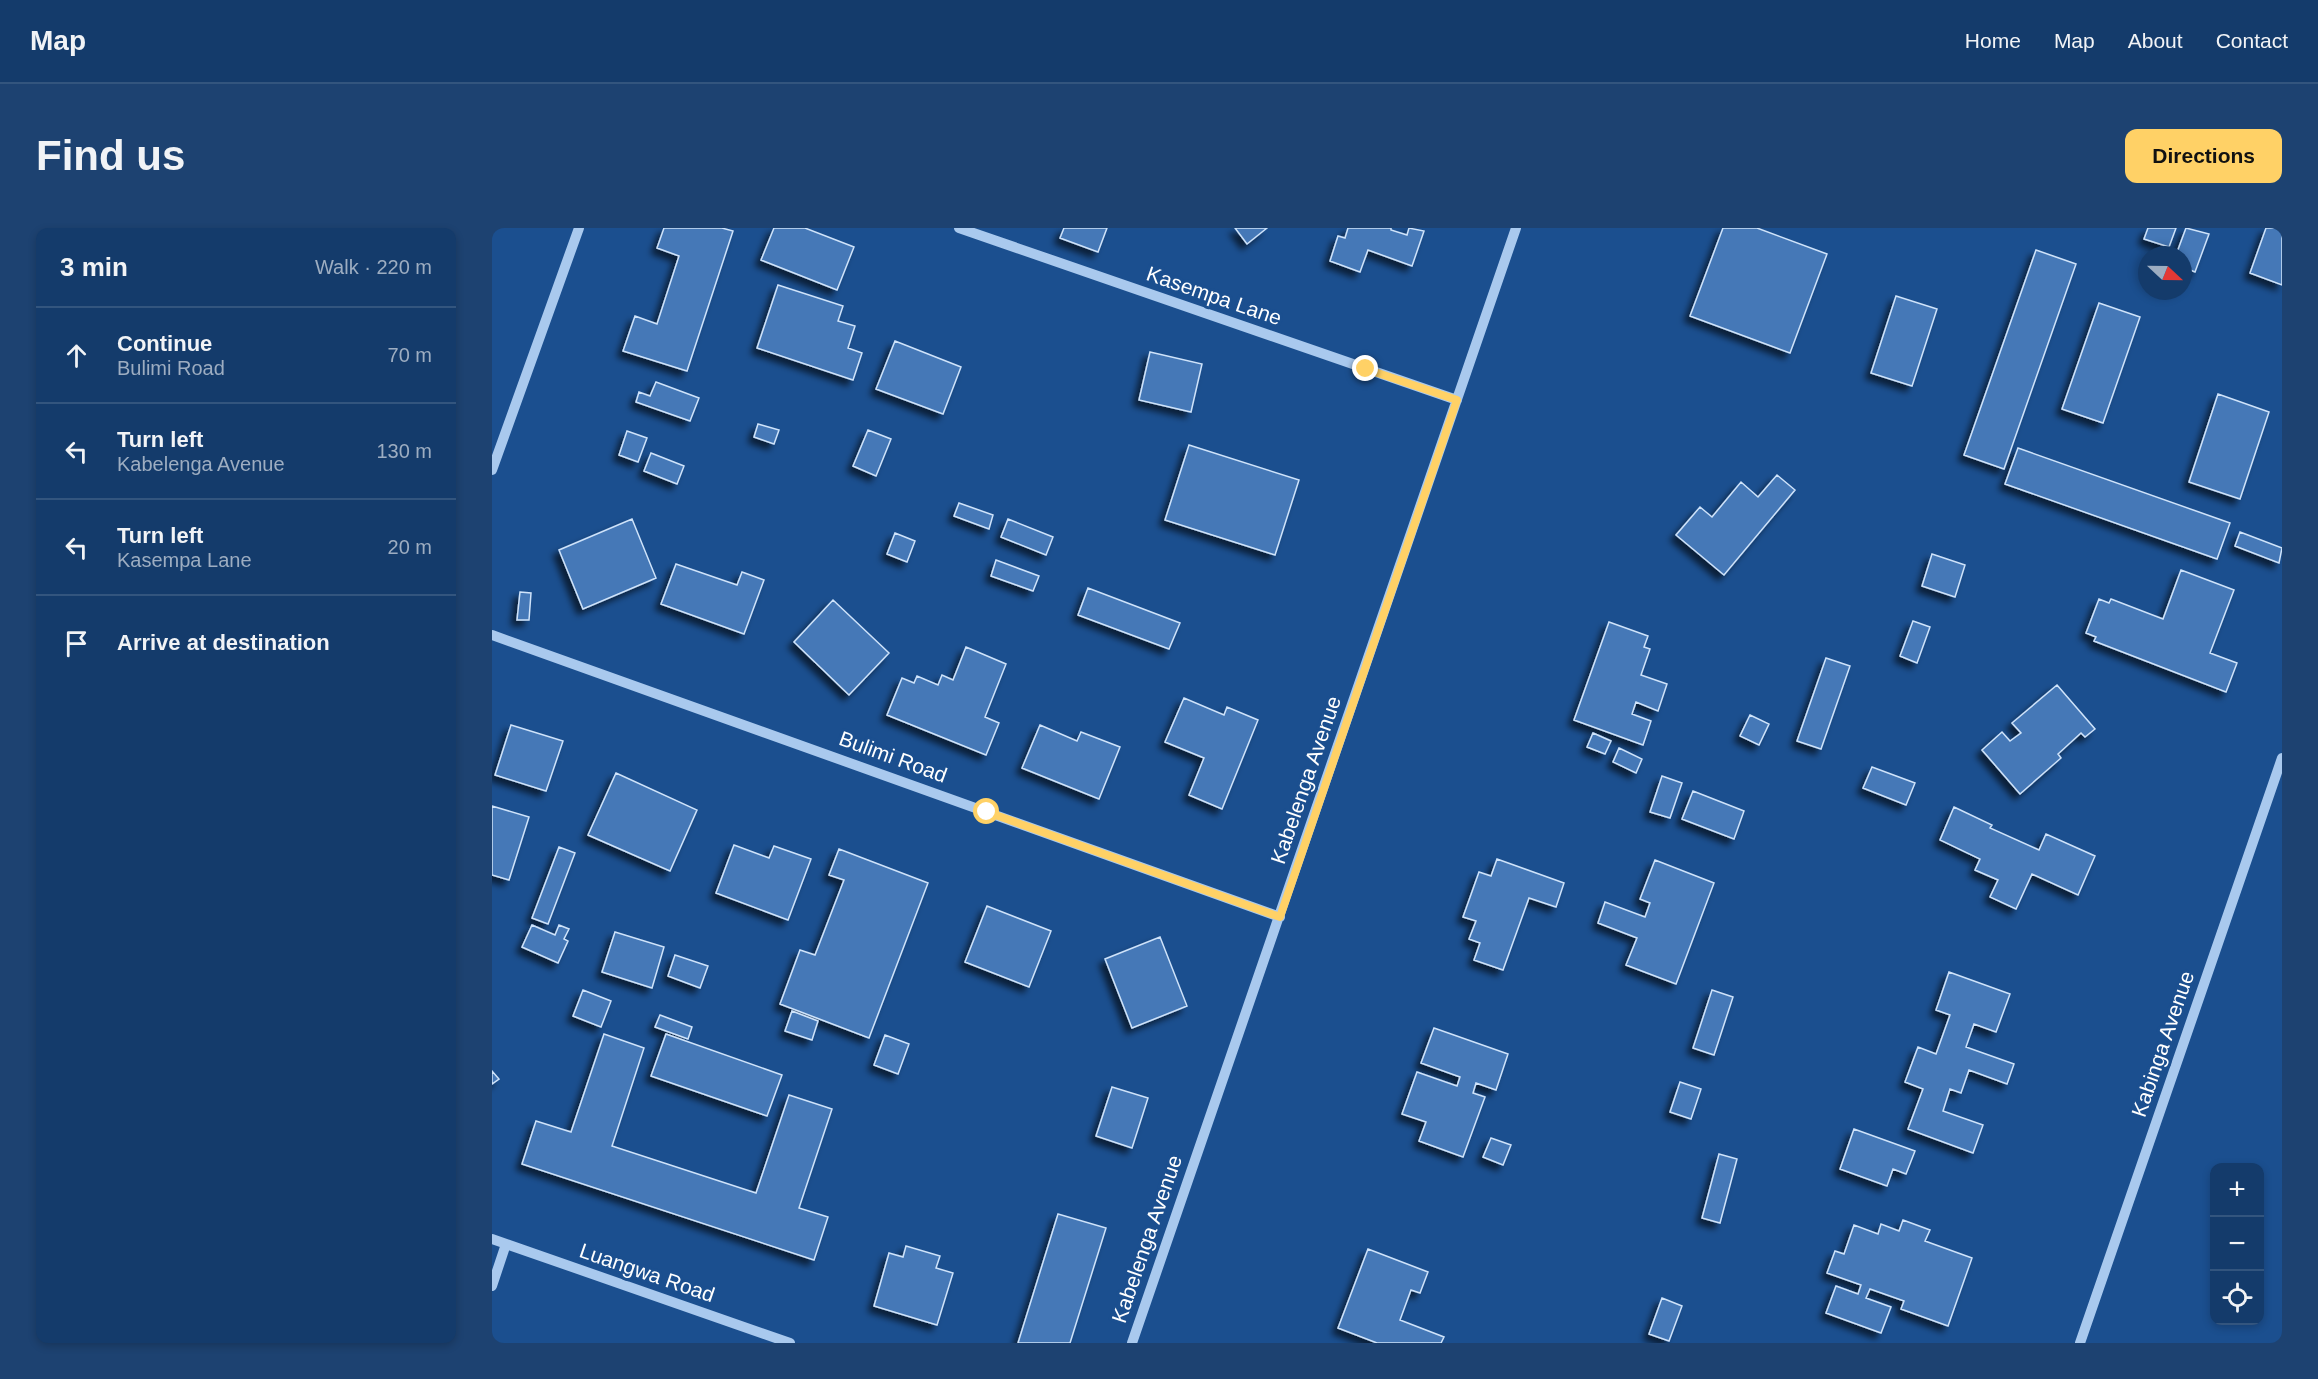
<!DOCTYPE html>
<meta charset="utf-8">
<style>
:root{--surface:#143b6b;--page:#1d4271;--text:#f1f3f6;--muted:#9dadc1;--line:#33557e;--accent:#ffd166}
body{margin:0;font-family:Arial,sans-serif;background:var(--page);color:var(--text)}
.controls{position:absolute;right:18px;bottom:18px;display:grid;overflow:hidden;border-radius:12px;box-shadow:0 3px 9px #0003}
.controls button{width:54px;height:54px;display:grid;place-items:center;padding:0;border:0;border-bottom:2px solid var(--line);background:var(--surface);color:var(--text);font:30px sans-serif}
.compass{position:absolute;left:1646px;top:18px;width:54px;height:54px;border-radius:50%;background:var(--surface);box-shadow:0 3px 9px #0003;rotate:112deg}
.stop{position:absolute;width:18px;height:18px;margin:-14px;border:4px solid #ffd166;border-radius:50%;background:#fff}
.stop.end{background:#ffd166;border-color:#fff;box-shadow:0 2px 6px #0008}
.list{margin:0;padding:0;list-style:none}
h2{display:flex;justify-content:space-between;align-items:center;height:78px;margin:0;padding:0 24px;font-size:26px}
h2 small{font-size:20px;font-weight:400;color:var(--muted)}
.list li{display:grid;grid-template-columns:39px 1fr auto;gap:18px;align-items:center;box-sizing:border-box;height:96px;padding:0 24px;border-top:2px solid var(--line)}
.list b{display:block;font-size:22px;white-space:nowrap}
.list p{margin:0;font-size:20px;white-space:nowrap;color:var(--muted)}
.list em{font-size:20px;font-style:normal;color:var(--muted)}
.icon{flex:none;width:33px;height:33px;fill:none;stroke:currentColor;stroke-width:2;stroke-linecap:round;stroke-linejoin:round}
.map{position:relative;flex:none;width:1790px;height:1115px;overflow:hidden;border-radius:12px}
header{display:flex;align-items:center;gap:36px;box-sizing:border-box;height:84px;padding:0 30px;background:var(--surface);border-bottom:2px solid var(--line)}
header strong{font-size:28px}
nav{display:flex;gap:33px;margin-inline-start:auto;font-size:21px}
.intro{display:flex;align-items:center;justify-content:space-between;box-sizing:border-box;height:144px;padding:0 36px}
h1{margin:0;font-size:42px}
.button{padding:15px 27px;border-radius:12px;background:var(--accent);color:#111;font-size:21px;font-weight:700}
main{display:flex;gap:36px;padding:0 36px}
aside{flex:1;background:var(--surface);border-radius:12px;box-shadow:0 3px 9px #0003}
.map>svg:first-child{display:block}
.building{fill:#4478b7;stroke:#cfe3fa;stroke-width:1.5;filter:url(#shadow)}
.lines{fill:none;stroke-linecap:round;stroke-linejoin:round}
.minor{stroke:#a9c9ee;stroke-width:10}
.route{stroke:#ffd166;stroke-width:8}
.labels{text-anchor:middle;stroke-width:6;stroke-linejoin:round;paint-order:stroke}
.street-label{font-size:21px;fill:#fff;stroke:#1b4f8f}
</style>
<header>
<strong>Map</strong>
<nav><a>Home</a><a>Map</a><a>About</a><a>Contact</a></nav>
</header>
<div class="intro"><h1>Find us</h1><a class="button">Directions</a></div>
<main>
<aside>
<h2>3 min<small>Walk · 220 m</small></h2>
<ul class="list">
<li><svg class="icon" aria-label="ahead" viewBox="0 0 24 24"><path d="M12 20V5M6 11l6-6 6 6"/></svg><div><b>Continue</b><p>Bulimi Road</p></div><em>70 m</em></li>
<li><svg class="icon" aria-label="left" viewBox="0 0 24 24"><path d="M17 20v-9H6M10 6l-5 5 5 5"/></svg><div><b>Turn left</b><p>Kabelenga Avenue</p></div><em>130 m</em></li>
<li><svg class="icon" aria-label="left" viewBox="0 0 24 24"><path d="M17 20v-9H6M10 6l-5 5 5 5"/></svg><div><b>Turn left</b><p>Kasempa Lane</p></div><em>20 m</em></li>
<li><svg class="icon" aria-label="arrive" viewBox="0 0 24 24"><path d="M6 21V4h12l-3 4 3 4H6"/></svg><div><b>Arrive at destination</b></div></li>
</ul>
</aside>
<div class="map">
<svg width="1790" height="1115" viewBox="0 0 1790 1115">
<defs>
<filter id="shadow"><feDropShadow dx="-5.5" dy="5.5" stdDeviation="3" flood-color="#0009"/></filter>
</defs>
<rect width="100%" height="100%" fill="#1b4f8f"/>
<!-- building -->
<path class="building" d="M172 0H230L241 3 195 143 131 123 143 88 165 96 187 28 165 20Z
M282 0H313L362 19 345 62 269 32Z
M572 0H615L606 24 568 10Z
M743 0H775L755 16Z
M856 0H899V2L915 7 917 0 932 3 920 38 876 22 868 44 838 33 846 8 853 10Z
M1231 0H1265L1335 26 1298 125 1198 88Z
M1656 0H1684L1677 19 1652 11Z
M1694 0 1717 6 1703 44 1691 39V27H1684Z
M1774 0H1790V57L1758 45Z
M1544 22 1584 36 1512 241 1472 227Z
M286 57 351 78 346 93 363 98 356 120 370 125 361 152 265 120Z
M1404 68 1445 81 1420 158 1379 145Z
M1607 75 1648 89 1611 195 1570 181Z
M403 113 469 139 451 186 384 161Z
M658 124 710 136 699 184 647 172Z
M164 154 207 170 198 193 144 174 147 164 158 168Z
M1726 166 1777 184 1748 271 1697 254Z
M266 196 287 202 282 216 262 209Z
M376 202 399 211 384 248 361 238Z
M135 203 155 210 146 234 127 227Z
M697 217 807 252 783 327 673 292Z
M1526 220 1738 295 1725 331 1513 256Z
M159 225 192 238 185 256 152 243Z
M1285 247 1303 262 1232 347 1184 307 1208 279 1220 289 1249 254 1266 269Z
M467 275 501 287 497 301 462 288Z
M140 291 164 350 91 381 67 322Z
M516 291 561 309 554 327 509 309Z
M1748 304 1790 320 1787 335 1743 318Z
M403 305 423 313 415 334 395 326Z
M1440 326 1473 337 1463 369 1430 358Z
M504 332 547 348 541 363 499 348Z
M184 336 245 357 250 344 272 352 252 406 169 376Z
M1689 342 1742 362 1718 425 1745 435 1734 464 1602 413 1604 409 1594 405 1607 371 1617 375 1619 371 1671 391Z
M596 360 688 395 677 421 586 387Z
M28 364 39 365 37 392H25Z
M341 372 397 425 357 467 302 414Z
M1421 393 1438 399 1425 435 1408 428Z
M1117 394 1156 408 1152 419 1158 421 1149 447 1175 456 1166 483 1144 474 1140 486 1159 493 1151 517 1082 492Z
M474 419 514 436 493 489 507 495 494 527 395 487 410 450 422 455 425 448 446 457 450 447 461 452Z
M1334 430 1358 438 1329 521 1305 513Z
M1565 457 1603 501 1593 509 1589 505 1566 526 1569 530 1528 566 1490 522 1510 504 1518 513 1529 505 1520 495Z
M692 470 732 487 735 479 766 492 730 581 697 567 712 530 673 514Z
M1258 487 1277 496 1267 517 1248 508Z
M19 497 71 513 54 563 3 547Z
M548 497 585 513 589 504 628 519 607 571 530 540Z
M1101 505 1119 513 1113 526 1095 519Z
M1127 520 1150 531 1144 545 1121 534Z
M1380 539 1423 555 1414 577 1371 560Z
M124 545 205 582 178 643 96 607Z
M1170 548 1190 555 1178 590 1158 584Z
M1201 563 1252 583 1242 611 1190 591Z
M0 578 37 589 17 652 0 647Z
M1462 579 1500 597 1498 600 1547 622 1554 606 1603 628 1586 667 1540 646 1524 681 1498 669 1506 652 1483 642 1488 631 1448 612Z
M242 617 277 630 282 618 319 631 296 692 224 665Z
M67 619 83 625 56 696 40 690Z
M347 621 436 655 377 810 288 776 308 722 323 727 352 652 337 647Z
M1005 631 1072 655 1064 679 1037 670 1011 742 982 732 988 715 977 711 984 693 971 689 987 644 999 648Z
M1163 632 1222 655 1184 756 1134 737 1145 710 1106 695 1113 674 1153 689 1158 675 1148 671Z
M495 678 559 703 537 759 473 734Z
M40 697 63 707 67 697 77 701 72 711 76 713 66 735 30 719Z
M123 704 172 719 160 760 110 744Z
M668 709 695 778 640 800 613 731Z
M183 727 216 738 208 760 176 748Z
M1457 744 1518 766 1504 804 1482 796 1474 819 1522 836 1515 856 1477 842 1469 865 1458 861 1451 883 1491 897 1481 925 1416 901 1431 861 1413 854 1426 819 1444 826 1458 787 1444 782Z
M91 762 119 773 109 799 81 788Z
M1220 762 1241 769 1222 827 1201 820Z
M300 783 326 793 320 812 293 803Z
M168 787 200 799 196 811 163 799Z
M942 800 1016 826 1004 862 984 855 981 865 993 869 971 929 927 913 934 894 910 886 925 844 965 858 968 849 929 835Z
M112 806 152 820 120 918 264 965 297 867 340 881 307 980 336 989 322 1032 30 936 44 893 79 904Z
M174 806 290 847 275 888 159 848Z
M393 807 417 816 406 846 382 837Z
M0 843 7 851 0 856Z
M1188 854 1209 861 1199 891 1178 884Z
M620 859 656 870 640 920 604 908Z
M1362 901 1423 923 1414 946 1401 941 1395 958 1348 941Z
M999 910 1019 917 1011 937 991 929Z
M1227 926 1245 931 1228 995 1210 990Z
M566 986 614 1000 578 1115H526Z
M1411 992 1438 1002 1433 1013 1480 1030 1456 1098 1409 1081 1412 1073 1378 1061 1374 1070 1399 1079 1389 1105 1334 1085 1344 1058 1366 1066 1369 1057 1335 1045 1343 1023 1352 1026 1362 997 1386 1006 1389 996 1407 1003Z
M414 1018 448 1028 444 1040 461 1045 445 1097 382 1078 397 1025 411 1029Z
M876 1021 936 1044 928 1065 919 1062 908 1092 952 1109 949 1115H885L846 1100Z
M1170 1070 1190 1078 1177 1113 1157 1106Z"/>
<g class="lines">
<!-- minor -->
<path class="minor" d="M467 0 965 172
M0 242 87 0
M0 407 788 689
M0 1011 298 1115
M0 1058 14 1016
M640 1115 1024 0
M1588 1115 1790 530"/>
</g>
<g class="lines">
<!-- route -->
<path class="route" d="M495 584 788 689 965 172 874 141"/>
</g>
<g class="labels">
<!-- street labels -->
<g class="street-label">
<text transform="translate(722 68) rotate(19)" y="7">Kasempa Lane</text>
<text transform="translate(401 529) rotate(20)" y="7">Bulimi Road</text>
<text transform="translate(814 552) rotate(-71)" y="7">Kabelenga Avenue</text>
<text transform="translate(1671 816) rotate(-71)" y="7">Kabinga Avenue</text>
<text transform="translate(655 1011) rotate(-71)" y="7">Kabelenga Avenue</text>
<text transform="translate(155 1045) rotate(19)" y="7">Luangwa Road</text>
</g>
</g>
</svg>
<div class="controls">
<button>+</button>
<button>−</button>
<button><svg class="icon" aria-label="locate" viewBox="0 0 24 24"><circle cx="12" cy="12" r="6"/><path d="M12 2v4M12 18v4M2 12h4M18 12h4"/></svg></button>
</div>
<svg class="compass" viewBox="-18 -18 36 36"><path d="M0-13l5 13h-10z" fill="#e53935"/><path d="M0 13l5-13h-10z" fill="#9dadc1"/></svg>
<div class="stop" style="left:495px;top:584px"></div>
<div class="stop end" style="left:874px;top:141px"></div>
</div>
</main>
